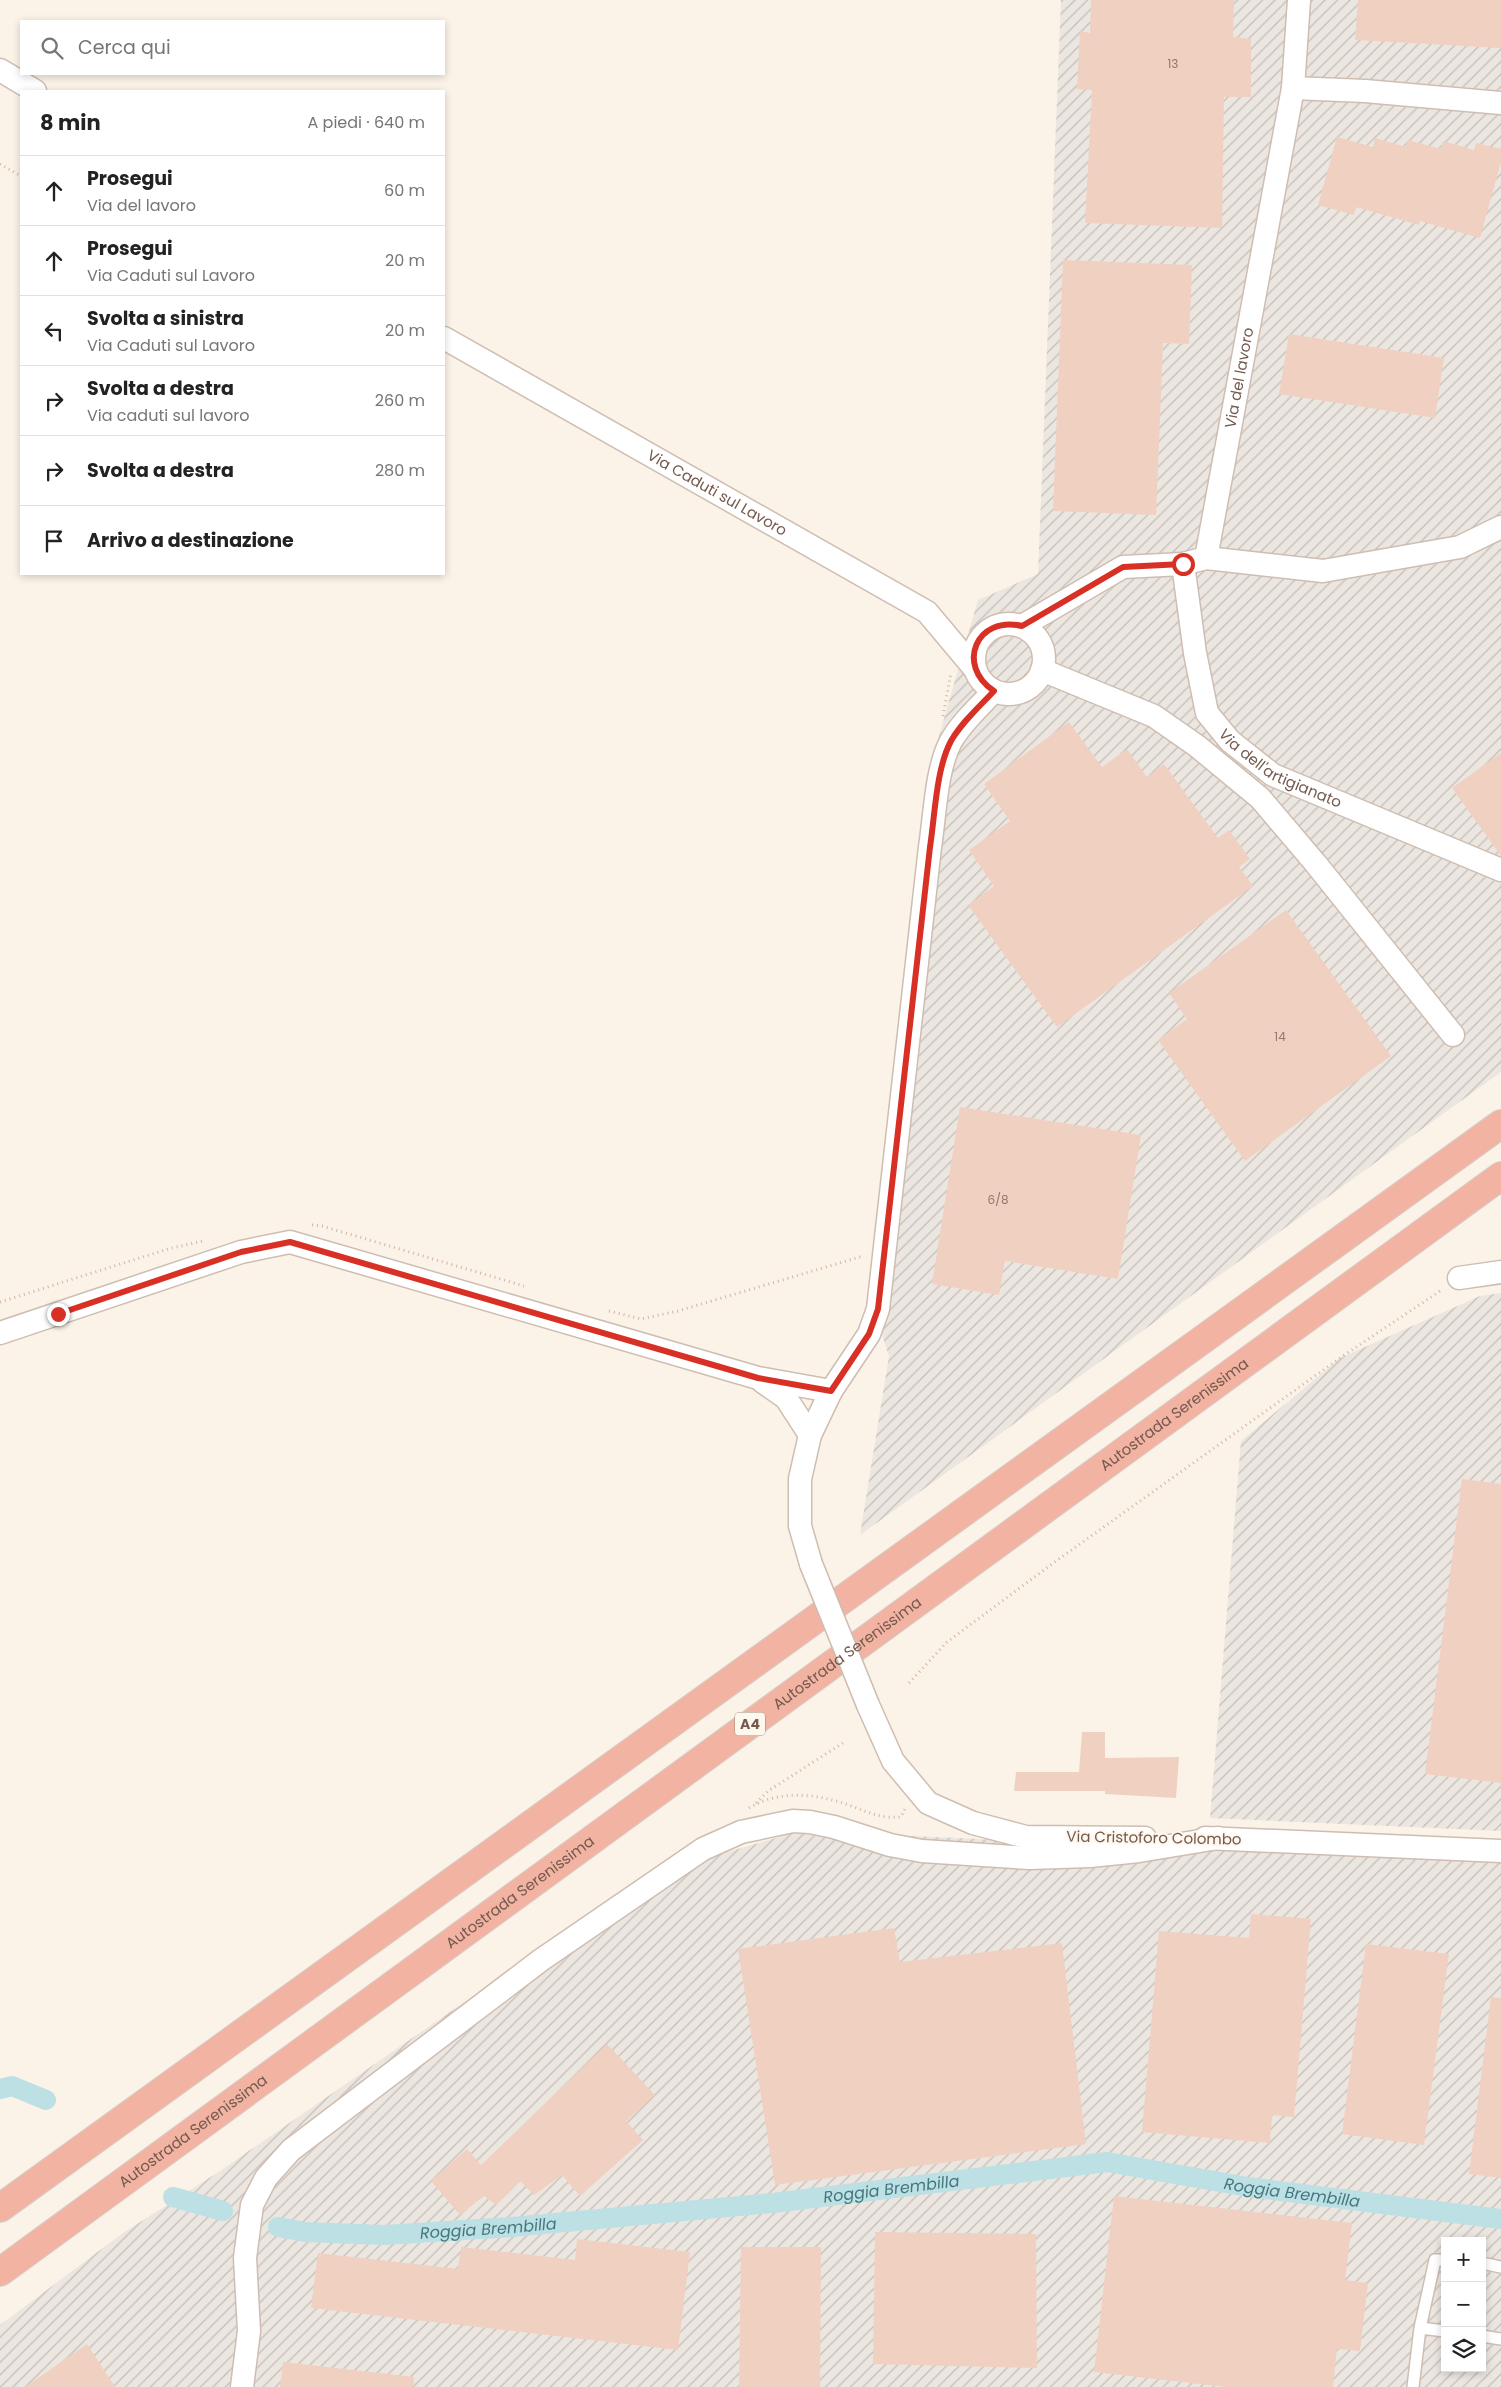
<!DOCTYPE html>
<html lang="it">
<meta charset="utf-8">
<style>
:root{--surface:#fff;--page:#f2f2f2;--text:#222;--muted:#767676;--line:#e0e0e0}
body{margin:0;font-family:Poppins,sans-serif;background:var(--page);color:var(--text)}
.controls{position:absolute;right:15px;bottom:15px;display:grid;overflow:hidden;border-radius:0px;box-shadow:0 2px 8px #0003}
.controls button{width:45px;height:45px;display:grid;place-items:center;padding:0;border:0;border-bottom:1px solid var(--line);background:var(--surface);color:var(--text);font:25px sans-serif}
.stop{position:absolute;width:15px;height:15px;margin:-11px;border:4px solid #d93025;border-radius:50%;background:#fff}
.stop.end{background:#d93025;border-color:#fff;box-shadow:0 1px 5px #0008}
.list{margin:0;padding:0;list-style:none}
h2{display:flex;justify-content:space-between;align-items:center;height:65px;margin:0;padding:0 20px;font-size:21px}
h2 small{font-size:16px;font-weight:400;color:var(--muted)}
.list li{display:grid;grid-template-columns:32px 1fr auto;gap:15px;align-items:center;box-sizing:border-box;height:70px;padding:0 20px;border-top:1px solid var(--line)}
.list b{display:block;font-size:19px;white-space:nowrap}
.list p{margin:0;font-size:16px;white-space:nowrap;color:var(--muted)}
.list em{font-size:16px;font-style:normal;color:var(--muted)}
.icon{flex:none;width:28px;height:28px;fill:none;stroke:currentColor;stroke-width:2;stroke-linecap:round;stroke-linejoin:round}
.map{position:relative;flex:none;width:1501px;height:2387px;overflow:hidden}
.search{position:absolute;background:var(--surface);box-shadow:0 2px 8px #0003;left:20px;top:20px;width:425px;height:55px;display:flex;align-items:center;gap:12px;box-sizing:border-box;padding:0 18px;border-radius:0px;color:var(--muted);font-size:19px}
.panel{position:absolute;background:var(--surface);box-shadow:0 2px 8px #0003;left:20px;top:90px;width:425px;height:485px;border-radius:0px}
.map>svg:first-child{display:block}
.industrial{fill:url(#industrial-furrows);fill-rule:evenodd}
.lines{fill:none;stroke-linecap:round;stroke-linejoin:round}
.canal{stroke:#bde0e4;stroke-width:20}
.building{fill:#f0d1c1}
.lane-casing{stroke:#cfbdb1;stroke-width:14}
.street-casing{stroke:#cfbdb1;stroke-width:25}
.highway-casing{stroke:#d8d1cd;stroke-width:30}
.path{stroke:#d5b4a3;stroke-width:3;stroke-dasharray:1 4;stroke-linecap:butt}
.lane{stroke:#fff;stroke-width:11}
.street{stroke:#fff;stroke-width:22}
.highway{stroke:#f2b3a2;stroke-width:28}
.street-bridge-casing{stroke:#cfbdb1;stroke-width:25;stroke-linecap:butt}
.street-bridge{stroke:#fff;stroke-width:22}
.route{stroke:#d93025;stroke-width:6}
.labels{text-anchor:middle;stroke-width:4;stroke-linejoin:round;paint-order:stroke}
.number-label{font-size:12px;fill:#93776a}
.shield{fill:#fef7ee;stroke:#9d887d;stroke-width:1}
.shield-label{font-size:14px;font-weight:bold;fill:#74594d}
.street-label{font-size:15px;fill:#74594d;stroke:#fef7ee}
.water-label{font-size:16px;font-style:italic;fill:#44787f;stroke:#fef7ee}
</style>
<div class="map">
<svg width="1501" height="2387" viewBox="0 0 1501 2387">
<defs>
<pattern id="industrial-furrows" width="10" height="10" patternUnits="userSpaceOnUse" patternTransform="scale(1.25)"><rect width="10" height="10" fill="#ece6e1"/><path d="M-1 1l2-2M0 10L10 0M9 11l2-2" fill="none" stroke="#c4bdb9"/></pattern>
</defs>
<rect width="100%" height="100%" fill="#fbf3e8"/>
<!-- industrial -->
<path class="industrial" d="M1061 0H1501V1072L860 1535 889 1356 868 1292 929 771 978 600 1038 574Z
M1501 1293V1831L1210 1818 1241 1441 1340 1358 1480 1296Z
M800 1831 1501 1862V2387H0V2325L123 2233 220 2171 648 1875ZM1445 2241H1482V2368H1445Z"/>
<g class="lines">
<!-- canal -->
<g class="canal">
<path d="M0 2089 12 2086 46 2100"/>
<path d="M173 2197 223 2211"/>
<path id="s1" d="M278 2227 305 2232 384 2235 512 2227 773 2203 1107 2162 1248 2187 1501 2219"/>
</g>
</g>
<!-- building -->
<path class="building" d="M1091 0H1234L1233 37 1251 39V97H1224L1222 228 1085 223 1092 90 1077 89 1080 31 1090 33Z
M1358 0H1501V48L1355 40Z
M1337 137 1373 147 1375 138 1406 147 1408 140 1441 149 1443 141 1474 150 1476 143 1501 149V162L1480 238 1420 221 1419 225 1356 207 1354 215 1318 205Z
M1063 260 1192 265 1189 344 1163 343 1156 515 1053 511Z
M1289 334 1444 358 1435 418 1279 394Z
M1069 722 1102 767 1127 749 1147 777 1164 764 1218 838 1229 830 1250 859 1239 867 1253 886 1057 1027 968 905 994 886 969 850 1010 821 984 784Z
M1501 753V856L1452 788Z
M1286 910 1391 1056 1245 1161 1158 1040 1187 1019 1169 993Z
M960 1107 1141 1135 1118 1279 1005 1261 999 1295 932 1284Z
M1462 1479 1501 1484V1783L1425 1774Z
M1082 1732H1105V1758L1179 1757 1176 1798 1105 1794V1791H1014L1016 1772H1079Z
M1251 1914 1311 1919 1294 2117 1272 2115 1270 2143 1142 2132 1159 1931 1249 1938Z
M894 1928 900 1962 1062 1943 1086 2144 775 2185 738 1949Z
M1366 1944 1449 1954 1424 2145 1342 2134Z
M1491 1997 1501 1998V2178L1469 2174Z
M607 2044 655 2095 626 2121 643 2140 580 2196 562 2175 534 2195 520 2181 496 2205 484 2196 460 2215 431 2181 467 2149 481 2165Z
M1114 2196 1352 2223 1345 2280 1368 2283 1360 2351 1337 2349 1333 2387H1226L1094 2372Z
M875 2232 1036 2234 1037 2368 873 2364Z
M577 2239 690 2252 678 2350 311 2308 318 2253 458 2269 461 2247 575 2260Z
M741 2247H821L820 2387H739Z
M87 2344 115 2387H25Z
M283 2362 414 2377 413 2387H280Z"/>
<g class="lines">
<defs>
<path id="lane" d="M1482 2263 1501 2267
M1420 2328 1445 2331
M1482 2336 1501 2339
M1413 2387 1420 2328 1435 2260H1445"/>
<g id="street">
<path d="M0 70 35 91"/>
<path d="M1293 88 1365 91 1501 103"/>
<path id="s2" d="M444 338 927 612 974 668"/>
<path d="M1206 558 1323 571 1460 547 1501 527"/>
<path id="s3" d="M1183 564 1195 653 1207 713 1230 741 1273 775 1501 870"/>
<circle cx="1009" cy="659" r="35"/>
<path id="s4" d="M1022 626 1123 567 1183 564 1206 558 1293 88 1299 0"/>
<path d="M1042 670 1154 716 1197 746 1260 798 1316 864 1453 1035"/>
<path d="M1459 1278 1501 1272"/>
<path d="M0 1333 241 1252 290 1242 758 1378 831 1391"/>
<path d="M763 1382 786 1398 810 1435"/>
<path d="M811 1564 800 1526V1479L810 1435 831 1391 869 1334 878 1309 930 847C935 815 936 769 951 741 962 722 979 707 994 691"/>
<path d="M868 1705 893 1761 928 1803 973 1823 1026 1837 1145 1838"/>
<path d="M1205 1838 1501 1851"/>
<path d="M242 2387 249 2331 245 2258 252 2205 266 2178 291 2150 541 1960 703 1849 741 1832 793 1821 810 1822 834 1827 890 1845 922 1851 1029 1858 1090 1856 1139 1851 1218 1838"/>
</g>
<g id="highway">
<path d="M0 2208 1501 1124"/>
<path id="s5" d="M0 2272 1501 1176"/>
</g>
</defs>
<!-- lane casing -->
<use href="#lane" class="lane-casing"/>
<!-- street casing -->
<use href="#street" class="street-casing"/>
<!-- highway casing -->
<use href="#highway" class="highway-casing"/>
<!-- path -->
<path class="path" d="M0 164 21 176
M943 716 951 673
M312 1225 322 1226 524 1286
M0 1302 168 1249 203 1241
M609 1311 641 1319 678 1311 863 1256
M909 1683 947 1642 1052 1564 1340 1358 1443 1289
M756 1803 768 1791 843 1743
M749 1808C780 1789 817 1794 849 1805 867 1812 881 1819 901 1817L905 1809"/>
<!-- lane -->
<use href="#lane" class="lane"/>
<!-- street -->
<use href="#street" class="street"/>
<!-- highway -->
<use href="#highway" class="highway"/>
<defs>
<path id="street-bridge" d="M811 1564 868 1705"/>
</defs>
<!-- street-bridge casing -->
<use href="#street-bridge" class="street-bridge-casing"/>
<!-- street-bridge -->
<use href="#street-bridge" class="street-bridge"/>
</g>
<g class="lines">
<!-- route -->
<path class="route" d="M58 1314 241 1252 290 1242 758 1378 831 1391 869 1334 878 1309 930 847C935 815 936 769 951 741 962 722 979 707 994 691 955 665 977 615 1022 626L1123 567 1183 564"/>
</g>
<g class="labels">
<!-- number labels -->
<g class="number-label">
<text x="1173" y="68">13</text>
<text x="1280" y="1041">14</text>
<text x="998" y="1204">6/8</text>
</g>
<!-- shield labels -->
<rect class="shield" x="735" y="1712.5" width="30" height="23" rx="4"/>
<g class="shield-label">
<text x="750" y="1729">A4</text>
</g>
<!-- street labels -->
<g class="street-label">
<text dy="5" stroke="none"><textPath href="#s4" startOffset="384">Via del lavoro</textPath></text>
<text dy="5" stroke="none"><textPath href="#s2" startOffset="314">Via Caduti sul Lavoro</textPath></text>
<text dy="5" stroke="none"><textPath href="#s3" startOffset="245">Via dell'artigianato</textPath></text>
<text dy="5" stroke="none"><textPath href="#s5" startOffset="1454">Autostrada Serenissima</textPath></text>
<text dy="5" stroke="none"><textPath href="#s5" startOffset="1049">Autostrada Serenissima</textPath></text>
<text transform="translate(1154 1838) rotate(1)" y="5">Via Cristoforo Colombo</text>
<text dy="5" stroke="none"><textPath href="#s5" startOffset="644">Autostrada Serenissima</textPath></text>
<text dy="5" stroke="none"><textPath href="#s5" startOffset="239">Autostrada Serenissima</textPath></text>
</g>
<!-- water labels -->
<g class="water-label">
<text dy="6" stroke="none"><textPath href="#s1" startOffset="616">Roggia Brembilla</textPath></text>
<text dy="6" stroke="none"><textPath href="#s1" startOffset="1021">Roggia Brembilla</textPath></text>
<text dy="6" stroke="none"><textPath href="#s1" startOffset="211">Roggia Brembilla</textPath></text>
</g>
</g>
</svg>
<div class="controls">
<button>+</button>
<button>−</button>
<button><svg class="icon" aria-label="layers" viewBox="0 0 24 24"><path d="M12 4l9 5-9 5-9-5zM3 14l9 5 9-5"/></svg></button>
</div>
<div class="stop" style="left:1183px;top:564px"></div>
<div class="stop end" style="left:58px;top:1314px"></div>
<div class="search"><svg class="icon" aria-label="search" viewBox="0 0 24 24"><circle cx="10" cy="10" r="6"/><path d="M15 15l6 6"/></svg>Cerca qui</div>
<section class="panel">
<h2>8 min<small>A piedi · 640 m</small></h2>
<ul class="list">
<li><svg class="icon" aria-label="ahead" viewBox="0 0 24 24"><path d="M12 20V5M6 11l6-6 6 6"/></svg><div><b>Prosegui</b><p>Via del lavoro</p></div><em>60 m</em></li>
<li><svg class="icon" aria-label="ahead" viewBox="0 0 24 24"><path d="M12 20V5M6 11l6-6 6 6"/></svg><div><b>Prosegui</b><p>Via Caduti sul Lavoro</p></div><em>20 m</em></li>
<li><svg class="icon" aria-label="left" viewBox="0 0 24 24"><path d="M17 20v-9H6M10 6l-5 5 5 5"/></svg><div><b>Svolta a sinistra</b><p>Via Caduti sul Lavoro</p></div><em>20 m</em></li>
<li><svg class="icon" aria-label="right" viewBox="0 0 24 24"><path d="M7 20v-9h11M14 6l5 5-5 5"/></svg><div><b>Svolta a destra</b><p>Via caduti sul lavoro</p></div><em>260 m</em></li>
<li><svg class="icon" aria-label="right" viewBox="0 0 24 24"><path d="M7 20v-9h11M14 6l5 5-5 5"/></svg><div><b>Svolta a destra</b></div><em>280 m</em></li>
<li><svg class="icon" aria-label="arrive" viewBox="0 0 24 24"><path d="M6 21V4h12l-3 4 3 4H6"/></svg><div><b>Arrivo a destinazione</b></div></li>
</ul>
</section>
</div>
